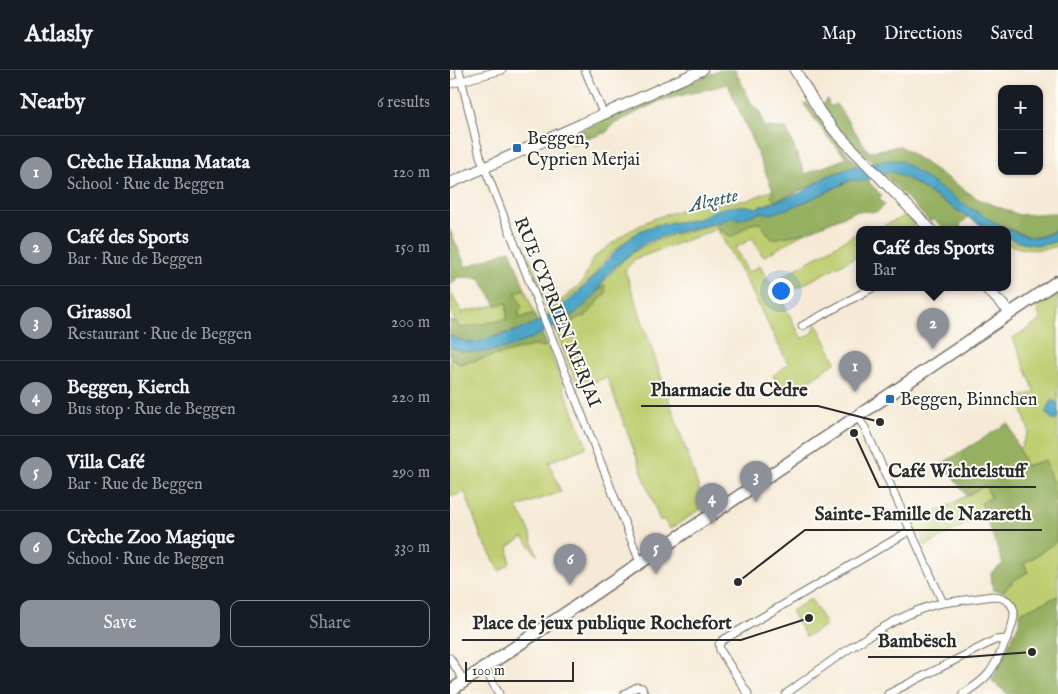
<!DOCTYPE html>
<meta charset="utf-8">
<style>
:root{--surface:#171b24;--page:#20242c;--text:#f1f3f6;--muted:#9ea1a6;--line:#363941;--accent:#8c9099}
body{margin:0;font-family:"IM FELL English",serif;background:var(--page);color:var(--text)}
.controls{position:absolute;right:15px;top:15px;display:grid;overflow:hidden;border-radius:10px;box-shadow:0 1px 4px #0004}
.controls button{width:45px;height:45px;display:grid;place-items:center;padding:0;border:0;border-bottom:1px solid var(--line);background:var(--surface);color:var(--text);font:25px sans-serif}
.scale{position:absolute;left:15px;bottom:12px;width:109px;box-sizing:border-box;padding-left:5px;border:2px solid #2b2b2b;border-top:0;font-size:14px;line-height:18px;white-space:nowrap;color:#2b2b2b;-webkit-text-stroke:4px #fdfcf7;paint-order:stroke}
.you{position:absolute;left:330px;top:220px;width:18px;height:18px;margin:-12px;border:4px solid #fff;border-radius:50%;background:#1a73e8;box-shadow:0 0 0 8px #1a73e833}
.badge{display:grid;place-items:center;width:32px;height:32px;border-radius:50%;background:var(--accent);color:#fff;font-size:16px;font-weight:700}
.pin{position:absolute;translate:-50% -41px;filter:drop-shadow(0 1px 2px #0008)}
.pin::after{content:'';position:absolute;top:26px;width:18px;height:15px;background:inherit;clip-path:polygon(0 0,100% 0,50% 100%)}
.popup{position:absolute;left:406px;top:156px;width:155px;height:65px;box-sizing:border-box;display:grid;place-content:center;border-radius:10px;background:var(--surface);filter:drop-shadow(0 1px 4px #0005);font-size:16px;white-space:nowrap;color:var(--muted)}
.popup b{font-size:19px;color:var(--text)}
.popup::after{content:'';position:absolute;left:50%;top:100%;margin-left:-10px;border:10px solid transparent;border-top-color:var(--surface)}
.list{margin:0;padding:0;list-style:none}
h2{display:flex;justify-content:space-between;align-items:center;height:65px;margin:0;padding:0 20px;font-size:21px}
h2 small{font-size:16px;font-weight:400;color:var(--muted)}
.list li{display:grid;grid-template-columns:32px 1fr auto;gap:15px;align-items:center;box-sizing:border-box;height:75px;padding:0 20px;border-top:1px solid var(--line)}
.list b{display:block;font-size:19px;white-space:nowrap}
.list p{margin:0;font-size:16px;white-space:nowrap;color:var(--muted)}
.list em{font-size:16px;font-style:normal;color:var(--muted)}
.actions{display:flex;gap:10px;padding:15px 20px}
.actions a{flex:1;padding:11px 0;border:1px solid var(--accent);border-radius:10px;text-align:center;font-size:18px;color:var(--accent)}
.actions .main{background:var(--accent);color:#fff}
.map{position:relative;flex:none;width:608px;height:624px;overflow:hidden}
header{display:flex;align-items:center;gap:30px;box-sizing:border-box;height:70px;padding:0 25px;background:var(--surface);border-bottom:1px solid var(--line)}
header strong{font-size:24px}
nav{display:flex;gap:28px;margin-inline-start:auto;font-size:18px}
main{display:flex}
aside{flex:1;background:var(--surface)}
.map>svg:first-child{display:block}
.green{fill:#becd70;stroke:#747c4e}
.forest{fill:#96b062;stroke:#606e46}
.water{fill:#4ca5c9;stroke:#3c687a}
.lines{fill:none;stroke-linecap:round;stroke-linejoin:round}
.street-casing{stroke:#726e67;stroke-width:9}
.secondary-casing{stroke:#726e67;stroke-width:12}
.primary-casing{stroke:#726e67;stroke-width:14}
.street{stroke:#fff;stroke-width:7}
.secondary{stroke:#fff;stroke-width:10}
.primary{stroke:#fff;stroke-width:11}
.poi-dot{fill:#1f6fb2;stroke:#fdfcf7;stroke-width:2}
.labels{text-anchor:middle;stroke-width:4;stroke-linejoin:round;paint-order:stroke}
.poi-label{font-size:18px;fill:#2b2b2b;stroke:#fdfcf7;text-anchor:start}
.street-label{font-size:18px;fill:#2b2b2b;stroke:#fdfcf7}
.water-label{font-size:19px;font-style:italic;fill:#385c6a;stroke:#fdfcf7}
.leader{fill:none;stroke:#2b2b2b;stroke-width:2}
.callout-dot{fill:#2b2b2b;stroke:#fdfcf7;stroke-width:2}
.callout-label{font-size:19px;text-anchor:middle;font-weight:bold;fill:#2b2b2b;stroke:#fdfcf7;stroke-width:4;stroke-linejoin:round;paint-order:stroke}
</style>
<header>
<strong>Atlasly</strong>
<nav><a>Map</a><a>Directions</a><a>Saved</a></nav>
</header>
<main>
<aside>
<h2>Nearby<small>6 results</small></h2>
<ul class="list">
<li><span class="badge">1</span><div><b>Crèche Hakuna Matata</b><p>School · Rue de Beggen</p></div><em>120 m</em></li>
<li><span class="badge">2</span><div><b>Café des Sports</b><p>Bar · Rue de Beggen</p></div><em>150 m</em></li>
<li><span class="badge">3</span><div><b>Girassol</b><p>Restaurant · Rue de Beggen</p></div><em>200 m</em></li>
<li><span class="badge">4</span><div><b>Beggen, Kierch</b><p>Bus stop · Rue de Beggen</p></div><em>220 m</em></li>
<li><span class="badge">5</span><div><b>Villa Café</b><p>Bar · Rue de Beggen</p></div><em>290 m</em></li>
<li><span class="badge">6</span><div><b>Crèche Zoo Magique</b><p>School · Rue de Beggen</p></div><em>330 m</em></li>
</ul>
<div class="actions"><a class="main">Save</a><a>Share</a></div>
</aside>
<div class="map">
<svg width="608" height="624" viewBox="0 0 608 624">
<rect width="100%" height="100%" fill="#fdfcf7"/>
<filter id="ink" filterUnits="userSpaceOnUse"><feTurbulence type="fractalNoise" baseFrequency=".02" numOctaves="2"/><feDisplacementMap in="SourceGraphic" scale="10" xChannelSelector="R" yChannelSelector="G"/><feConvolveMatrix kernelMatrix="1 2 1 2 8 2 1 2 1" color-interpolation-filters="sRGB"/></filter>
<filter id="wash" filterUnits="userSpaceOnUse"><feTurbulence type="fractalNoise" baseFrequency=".0096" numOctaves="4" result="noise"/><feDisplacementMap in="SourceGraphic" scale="20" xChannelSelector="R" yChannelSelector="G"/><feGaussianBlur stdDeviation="1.12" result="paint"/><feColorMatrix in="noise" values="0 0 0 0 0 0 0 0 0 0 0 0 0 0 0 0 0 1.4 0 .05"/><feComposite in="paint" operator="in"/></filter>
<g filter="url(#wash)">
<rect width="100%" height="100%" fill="#f6ead6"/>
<!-- green -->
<path class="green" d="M134 59 132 63 140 68 122 75 118 66Z
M323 120 321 127 325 131 306 138 262 142 249 149 206 155 162 182 137 214 99 245 72 175 74 174 101 239 133 212 143 188 176 163 202 149 240 137 298 130Z
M456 145 465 155 455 160H412L429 158Z
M310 153 322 169 354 163 315 186 312 185 303 168 285 178 298 202 310 196 320 214 409 162V185L330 227 352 269 363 263 366 253 386 292 336 326 323 306 338 294 297 212 267 159 185 189 175 200 255 436 220 459 213 449 210 451 157 307 128 318 106 262 131 246 154 215 143 228C179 171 204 170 265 154L267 159 281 166 300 154Z
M557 167C574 175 589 178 608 171V176C589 181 575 181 557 174Z
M0 211 1 223 13 245 12 242 57 233V249L10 259 2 245Z
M75 219 84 243 70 249 66 221Z
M608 222V526L570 543 567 533 553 522 564 510 578 502 574 494 597 476 595 391 576 396 569 380 579 361 568 328 585 322 563 268 591 250 586 237Z
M87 275 92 277 97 275 137 377 99 392 111 422 67 437 78 457 87 485 73 467 58 477 60 493 50 501 31 467 15 422 3 426 0 425V287L10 294Z
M536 415 541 427 531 433 535 444 475 476 465 454Z
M361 529 376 555 356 567 341 541Z"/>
<!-- forest -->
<path class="forest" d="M270 0H285L302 35 309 40 314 57 336 58 355 104 397 88 377 66 354 34 357 33 380 64 409 96C379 103 354 121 325 131L321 127 323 120 278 14 209 31 162 55 157 62 140 68 132 63 134 59 182 35 188 36Z
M377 29 380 37 386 34 419 82 450 76 528 129 569 145 608 143V160L589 167H580L546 154 428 91 423 93C408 78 380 55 373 35Z
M441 101 458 109 518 147 510 155 511 158 508 160H495L484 149 480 152 434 104Z
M416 109 432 126 429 129 435 135 427 142 406 141 354 163 322 169 310 153 300 154 282 167 267 159 265 154 281 148 290 149 312 142 321 144 351 134 401 110Z
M0 160 16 197 60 180 75 219 66 222 72 237 68 242 70 248 84 243 88 253 73 259 42 267 31 273H17L0 266V250L7 253 10 258 57 249V233L46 235 30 208 6 207V211L1 214Z
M155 215 156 223 135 247 131 246 106 262 104 256 121 247Z
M92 263 97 275 92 277 87 275 10 294 0 287V277L12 282 77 270Z
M558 353 576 396 595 390 604 417 606 472 574 494 578 502 564 510 553 522 543 520 541 503 553 494 531 433 541 427 535 415 517 426 493 393Z
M608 526V624H558L542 611 569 553 570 543Z"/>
<!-- water -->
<path class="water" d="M438 90 452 91C478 109 561 172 590 167 596 166 602 163 608 160V171C589 178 574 175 557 167V160L537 159 458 109 441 101 413 111 401 110 351 134 321 144 312 142 290 149 281 148C255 158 212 162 191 176 179 185 165 195 156 207 151 214 147 223 141 229 112 258 41 296 0 277V266C29 277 24 272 51 265 85 257 113 239 138 213 155 195 167 175 188 162 207 151 228 154 248 149 253 148 257 144 261 142 273 137 295 133 306 138L350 123 377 106 403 97Z
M602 330 608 333V347L605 351 595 343Z"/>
</g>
<g filter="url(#ink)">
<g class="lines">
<defs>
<path id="street" d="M9 0 30 86 190 492
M135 0 153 43
M0 14 52 0
M352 256 422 218
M407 346 415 358 493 533 543 526C572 530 565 550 557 569L545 570 438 624
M0 588 14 611
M34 597 49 624
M174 624 187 617 192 618 194 624
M298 624 270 580 269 574 273 570 461 460
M336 624C375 595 446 541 493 533
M513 624C543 605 542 600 557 569"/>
<path id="secondary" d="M345 0 370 42 384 60 481 160
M0 113 252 0
M536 218 561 243"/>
<path id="primary" d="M0 621 608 211"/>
</defs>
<!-- street casing -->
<use href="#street" class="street-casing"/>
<!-- secondary casing -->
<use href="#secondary" class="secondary-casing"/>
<!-- primary casing -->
<use href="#primary" class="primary-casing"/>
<!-- street -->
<use href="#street" class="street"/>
<!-- secondary -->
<use href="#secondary" class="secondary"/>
<!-- primary -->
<use href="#primary" class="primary"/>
</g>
</g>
<!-- markers -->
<g class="poi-dot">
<rect x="62" y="73" width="10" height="10" rx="2.5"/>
<rect x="435" y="324" width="10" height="10" rx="2.5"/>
</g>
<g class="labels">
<!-- poi labels -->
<g class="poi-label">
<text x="77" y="74">Beggen,<tspan x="77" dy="21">Cyprien Merjai</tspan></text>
<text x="450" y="335">Beggen, Binnchen</text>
</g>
<!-- street labels -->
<g class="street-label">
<text transform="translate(108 242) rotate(68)" y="6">RUE CYPRIEN MERJAI</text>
</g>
<!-- water labels -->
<g class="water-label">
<text transform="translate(263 129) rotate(-13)" y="7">Alzette</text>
</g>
</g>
<!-- callouts -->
<path class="leader" d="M430 352L368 336H191M404 363L429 417H586M288 512L355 460H592M359 548L291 570H12M582 582L517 587H418"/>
<g class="callout-dot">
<circle cx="430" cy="352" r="5"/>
<circle cx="404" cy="363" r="5"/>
<circle cx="288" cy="512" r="5"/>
<circle cx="359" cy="548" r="5"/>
<circle cx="582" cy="582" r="5"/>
</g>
<g class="callout-label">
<text x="279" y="326">Pharmacie du Cèdre</text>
<text x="507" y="407">Café Wichtelstuff</text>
<text x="473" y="450">Sainte-Famille de Nazareth</text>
<text x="152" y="559">Place de jeux publique Rochefort</text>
<text x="467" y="577">Bambësch</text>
</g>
</svg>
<div class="controls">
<button>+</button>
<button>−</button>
</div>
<div class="scale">100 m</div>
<div class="you"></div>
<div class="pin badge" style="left:405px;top:322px">1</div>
<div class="pin badge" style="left:483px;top:279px">2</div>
<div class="popup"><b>Café des Sports</b>Bar</div>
<div class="pin badge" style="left:306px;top:432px">3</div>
<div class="pin badge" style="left:262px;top:454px">4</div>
<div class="pin badge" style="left:206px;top:504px">5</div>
<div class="pin badge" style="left:120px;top:515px">6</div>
</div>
</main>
